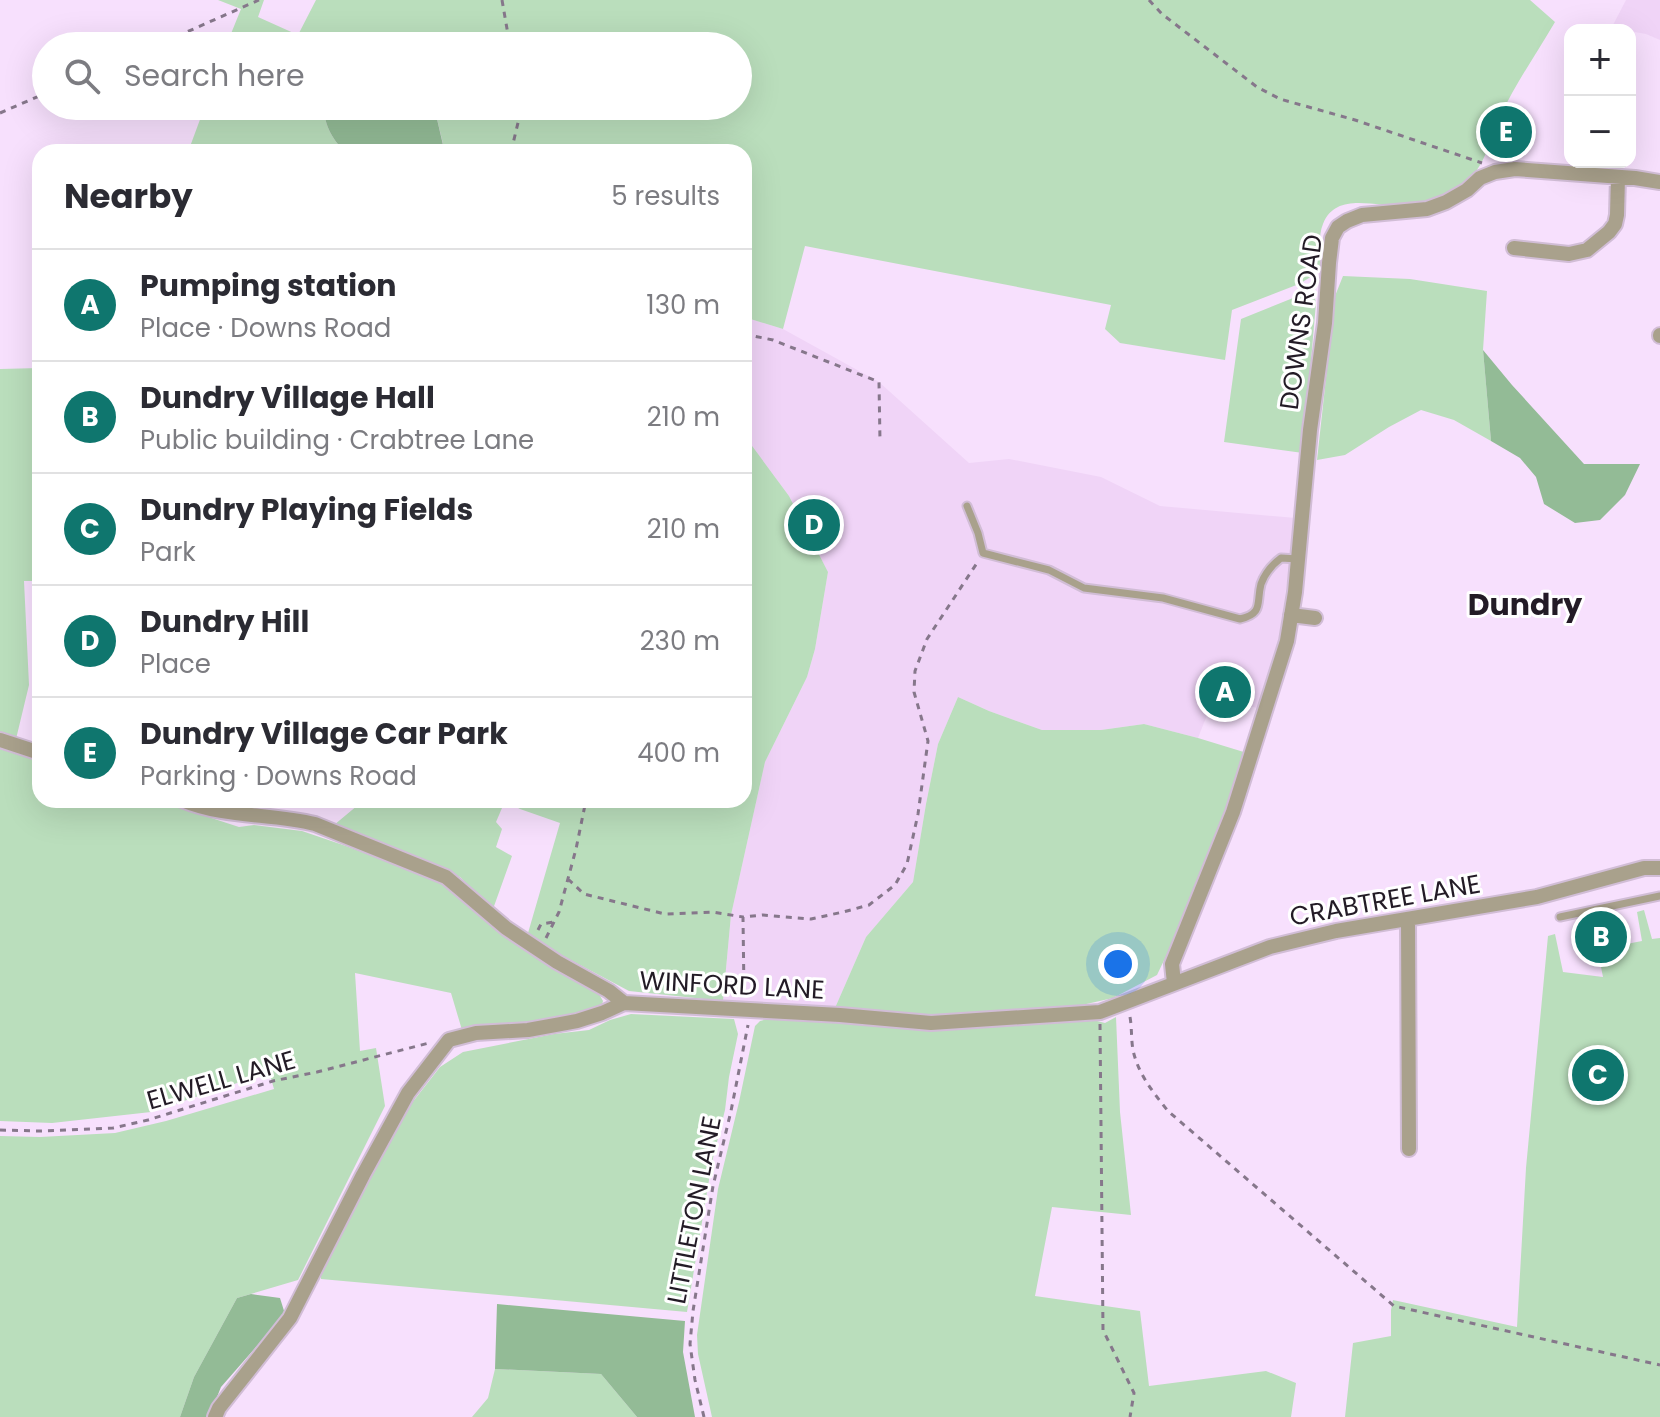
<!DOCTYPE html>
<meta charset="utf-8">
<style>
:root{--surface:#fff;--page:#f7f7f7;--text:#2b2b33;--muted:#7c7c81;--line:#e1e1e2;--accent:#0f766e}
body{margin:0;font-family:Poppins,sans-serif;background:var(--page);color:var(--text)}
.controls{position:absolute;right:24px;top:24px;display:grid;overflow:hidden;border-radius:16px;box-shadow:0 8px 32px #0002}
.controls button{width:72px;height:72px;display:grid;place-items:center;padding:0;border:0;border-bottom:2px solid var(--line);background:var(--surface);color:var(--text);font:40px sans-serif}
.you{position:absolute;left:1118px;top:964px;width:28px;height:28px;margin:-20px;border:6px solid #fff;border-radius:50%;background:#1a73e8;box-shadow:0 0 0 12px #1a73e833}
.badge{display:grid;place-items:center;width:52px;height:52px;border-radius:50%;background:var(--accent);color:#fff;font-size:26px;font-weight:700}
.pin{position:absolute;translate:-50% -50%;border:4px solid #fff;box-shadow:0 2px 8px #0006}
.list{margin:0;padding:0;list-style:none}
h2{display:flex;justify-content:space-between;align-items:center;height:104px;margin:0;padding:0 32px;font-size:34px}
h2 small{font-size:26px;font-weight:400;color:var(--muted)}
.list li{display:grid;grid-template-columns:52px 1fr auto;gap:24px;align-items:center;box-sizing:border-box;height:112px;padding:0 32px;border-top:2px solid var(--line)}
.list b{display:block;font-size:30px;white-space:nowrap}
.list p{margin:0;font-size:26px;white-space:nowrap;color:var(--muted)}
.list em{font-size:26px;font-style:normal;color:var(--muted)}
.icon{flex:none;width:44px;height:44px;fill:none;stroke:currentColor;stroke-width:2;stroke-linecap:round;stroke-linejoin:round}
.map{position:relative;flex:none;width:1660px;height:1417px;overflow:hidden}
.search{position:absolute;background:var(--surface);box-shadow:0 8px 32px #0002;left:32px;top:32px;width:720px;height:88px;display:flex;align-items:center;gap:20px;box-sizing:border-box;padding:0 28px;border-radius:44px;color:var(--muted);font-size:30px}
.panel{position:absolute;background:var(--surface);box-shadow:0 8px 32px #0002;left:32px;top:144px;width:720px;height:664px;border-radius:24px}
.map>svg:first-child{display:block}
.built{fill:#f0d4f7}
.green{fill:#badebc}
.forest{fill:#93bb96}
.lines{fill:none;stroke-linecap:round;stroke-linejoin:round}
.service-casing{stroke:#d1bdd6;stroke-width:11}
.minor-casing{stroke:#d1bdd6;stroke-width:18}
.path{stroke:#86778b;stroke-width:3;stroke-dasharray:6 6;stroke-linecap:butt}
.service{stroke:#a9a18c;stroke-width:7}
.minor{stroke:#a9a18c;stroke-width:14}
.labels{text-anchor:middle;stroke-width:6;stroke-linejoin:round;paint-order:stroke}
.street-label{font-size:26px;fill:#231b26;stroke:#fff}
.quarter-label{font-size:30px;font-weight:bold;fill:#231b26;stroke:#fff}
</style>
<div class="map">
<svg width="1660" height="1417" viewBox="0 0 1660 1417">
<rect width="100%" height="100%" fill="#f7e0fd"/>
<!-- built -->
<path class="built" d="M1626 0H1660V40L1646 34 1623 30 1613 25Z
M744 317 783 329 879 382 969 463 1009 459 1101 477 1160 506 1296 518 1279 639 1258 708 1213 700 1198 738 1144 724 1101 730H1042L989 711 958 697 938 744 926 804 913 882 866 937 835 1008 723 1001 731 915 765 762 807 677 815 649 828 572 789 496 744 435Z"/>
<!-- green -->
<path class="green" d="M218 0H264L258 17 298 35 316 0H1530L1555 22C1537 53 1515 84 1500 117 1490 137 1487 161 1471 177 1456 190 1431 203 1411 206 1383 210 1337 188 1323 224 1317 238 1322 257 1319 272L1299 284 1232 310 1225 360 1120 343 1105 329 1111 305 805 246 783 329 744 317V152H438L443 144 434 106H738V46H226L241 9Z
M205 106H324C323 122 333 142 346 152H188Z
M1343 276 1410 279 1487 291 1483 350 1491 441 1454 420 1421 410 1389 427 1345 455 1317 460 1335 296Z
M1314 295 1316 303 1303 453 1224 442 1241 319 1298 296Z
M40 368V581H24L29 685 16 739 0 734V369Z
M744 435 789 496 828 572 815 649 807 677 765 762 731 915 723 1001 629 991 550 949 528 933 560 823 520 809 505 801 496 822 502 829 496 847 512 856 493 909 460 877 334 825 364 800H744Z
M958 697 989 711 1042 730H1101L1144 724 1198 738 1247 753 1189 908 1157 975 1113 998 1082 1005 963 1016 930 1017 835 1008 866 937 913 882 926 804 938 744Z
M0 748 40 762V800H166L190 811 239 827 254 825 302 831 346 846 444 883 599 994 603 1001 601 1008 550 1022 462 1030 451 993 355 973 360 1051 376 1048 385 1106 298 1280 237 1298 194 1377 180 1417H0V1136L40 1137 115 1133 166 1121 274 1089 270 1075 252 1078 151 1112 52 1123 0 1121Z
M202 800H267L266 807Z
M1644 910 1652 939 1660 938V1417H1345L1353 1343 1391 1336V1310L1393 1300 1517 1327 1526 1168 1548 936 1555 934 1563 972 1603 977 1599 957 1616 954V946L1642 941 1637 912Z
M631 1014 734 1019 738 1034 729 1077 725 1110 712 1162 687 1312 321 1279V1271L378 1160 408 1108 440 1067 463 1052 554 1034 589 1030 610 1020Z
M1069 1017 1089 1019 1105 1023 1116 1017 1120 1112 1131 1215 1052 1207 1035 1296 1140 1311 1149 1386 1266 1371 1296 1383 1291 1417H712L698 1354 697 1335 718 1189 739 1102 755 1026 760 1021 771 1018 940 1030 975 1028Z
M495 1369 601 1374 637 1417H472L488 1398Z"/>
<!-- forest -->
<path class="forest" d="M324 106H434L443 145 438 152H346C333 142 323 122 324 106Z
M1483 350 1512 385 1584 464H1640L1625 495 1600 520 1575 523 1544 504 1536 477 1520 458 1491 441Z
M251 1294 280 1298 285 1314 221 1387 209 1417H180L194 1377 237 1298Z
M497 1304 685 1321 683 1352 695 1417H637L601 1374 495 1369Z"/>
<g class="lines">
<defs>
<path id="service" d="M967 506 978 533 983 553 1049 570 1084 588 1163 598 1240 619C1264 613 1256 603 1261 584 1265 573 1273 564 1281 558L1298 559
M1560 917 1660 896"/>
<path id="minor" d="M1514 248 1569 254 1587 250 1609 232 1615 224 1617 215 1618 177
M1660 336V335
M1291 615 1315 618
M0 740 40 753
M182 800C225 818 271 813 315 824L446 877 506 928 557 962 609 991 624 1003
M1408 919 1409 1149
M1174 983 1172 964 1233 812 1287 641 1295 592 1310 430 1325 323 1329 263 1332 238 1338 227 1347 221 1362 215 1427 209 1446 202 1467 190 1480 178 1495 172 1515 169 1635 178 1660 182
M215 1417 219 1408 290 1318 363 1175 408 1093 449 1040 476 1033 528 1030 577 1021 602 1013 624 1003 840 1015 931 1023 1100 1012 1270 947 1336 931 1537 897 1644 868H1660"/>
</defs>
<!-- service casing -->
<use href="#service" class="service-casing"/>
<!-- minor casing -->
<use href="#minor" class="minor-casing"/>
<!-- path -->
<path class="path" d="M502 0 510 46
M1149 0 1162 14 1257 87 1280 99 1355 120 1482 163
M155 46 259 0
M0 113 46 93
M511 152 522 106
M744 334 773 340 879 382 880 441
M568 879 584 894 665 914 713 912 743 917
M538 930 541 924 554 922
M546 938 559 912 576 849 586 800
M744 994 743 917 763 915 811 919 843 912 869 905 895 885 907 864 918 814 928 741 914 692 915 671 927 639 977 563
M1130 1017C1132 1028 1131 1039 1133 1050 1138 1074 1153 1092 1168 1111L1394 1306 1660 1365
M1100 1024 1103 1330 1134 1393 1130 1417
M0 1130 40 1131 113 1128 148 1120 273 1081 317 1072 429 1043
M704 1417 695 1380 690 1344 693 1311 713 1186 731 1111 748 1025"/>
<!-- service -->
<use href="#service" class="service"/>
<!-- minor -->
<use href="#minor" class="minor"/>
</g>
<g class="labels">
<!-- street labels -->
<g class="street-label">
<text transform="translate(1301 322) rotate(-82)" y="9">DOWNS ROAD</text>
<text transform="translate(1385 900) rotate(-10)" y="9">CRABTREE LANE</text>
<text transform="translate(732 985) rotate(3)" y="9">WINFORD LANE</text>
<text transform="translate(221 1080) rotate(-16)" y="9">ELWELL LANE</text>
<text transform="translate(694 1210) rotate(-79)" y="9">LITTLETON LANE</text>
</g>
<!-- quarter labels -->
<g class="quarter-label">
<text x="1525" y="615">Dundry</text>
</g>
</g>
</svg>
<div class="controls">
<button>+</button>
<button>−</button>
</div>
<div class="you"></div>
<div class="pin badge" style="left:1225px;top:692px">A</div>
<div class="pin badge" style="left:1601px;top:937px">B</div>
<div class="pin badge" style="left:1598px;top:1075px">C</div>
<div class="pin badge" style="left:814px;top:525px">D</div>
<div class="pin badge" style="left:1506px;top:132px">E</div>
<div class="search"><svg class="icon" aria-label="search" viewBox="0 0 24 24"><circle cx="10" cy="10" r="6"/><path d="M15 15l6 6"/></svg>Search here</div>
<section class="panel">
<h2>Nearby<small>5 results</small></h2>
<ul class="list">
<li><span class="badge">A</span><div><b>Pumping station</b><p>Place · Downs Road</p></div><em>130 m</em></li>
<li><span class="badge">B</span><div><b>Dundry Village Hall</b><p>Public building · Crabtree Lane</p></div><em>210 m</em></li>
<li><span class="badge">C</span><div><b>Dundry Playing Fields</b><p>Park</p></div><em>210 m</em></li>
<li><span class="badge">D</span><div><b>Dundry Hill</b><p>Place</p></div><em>230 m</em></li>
<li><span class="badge">E</span><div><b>Dundry Village Car Park</b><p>Parking · Downs Road</p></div><em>400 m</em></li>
</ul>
</section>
</div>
